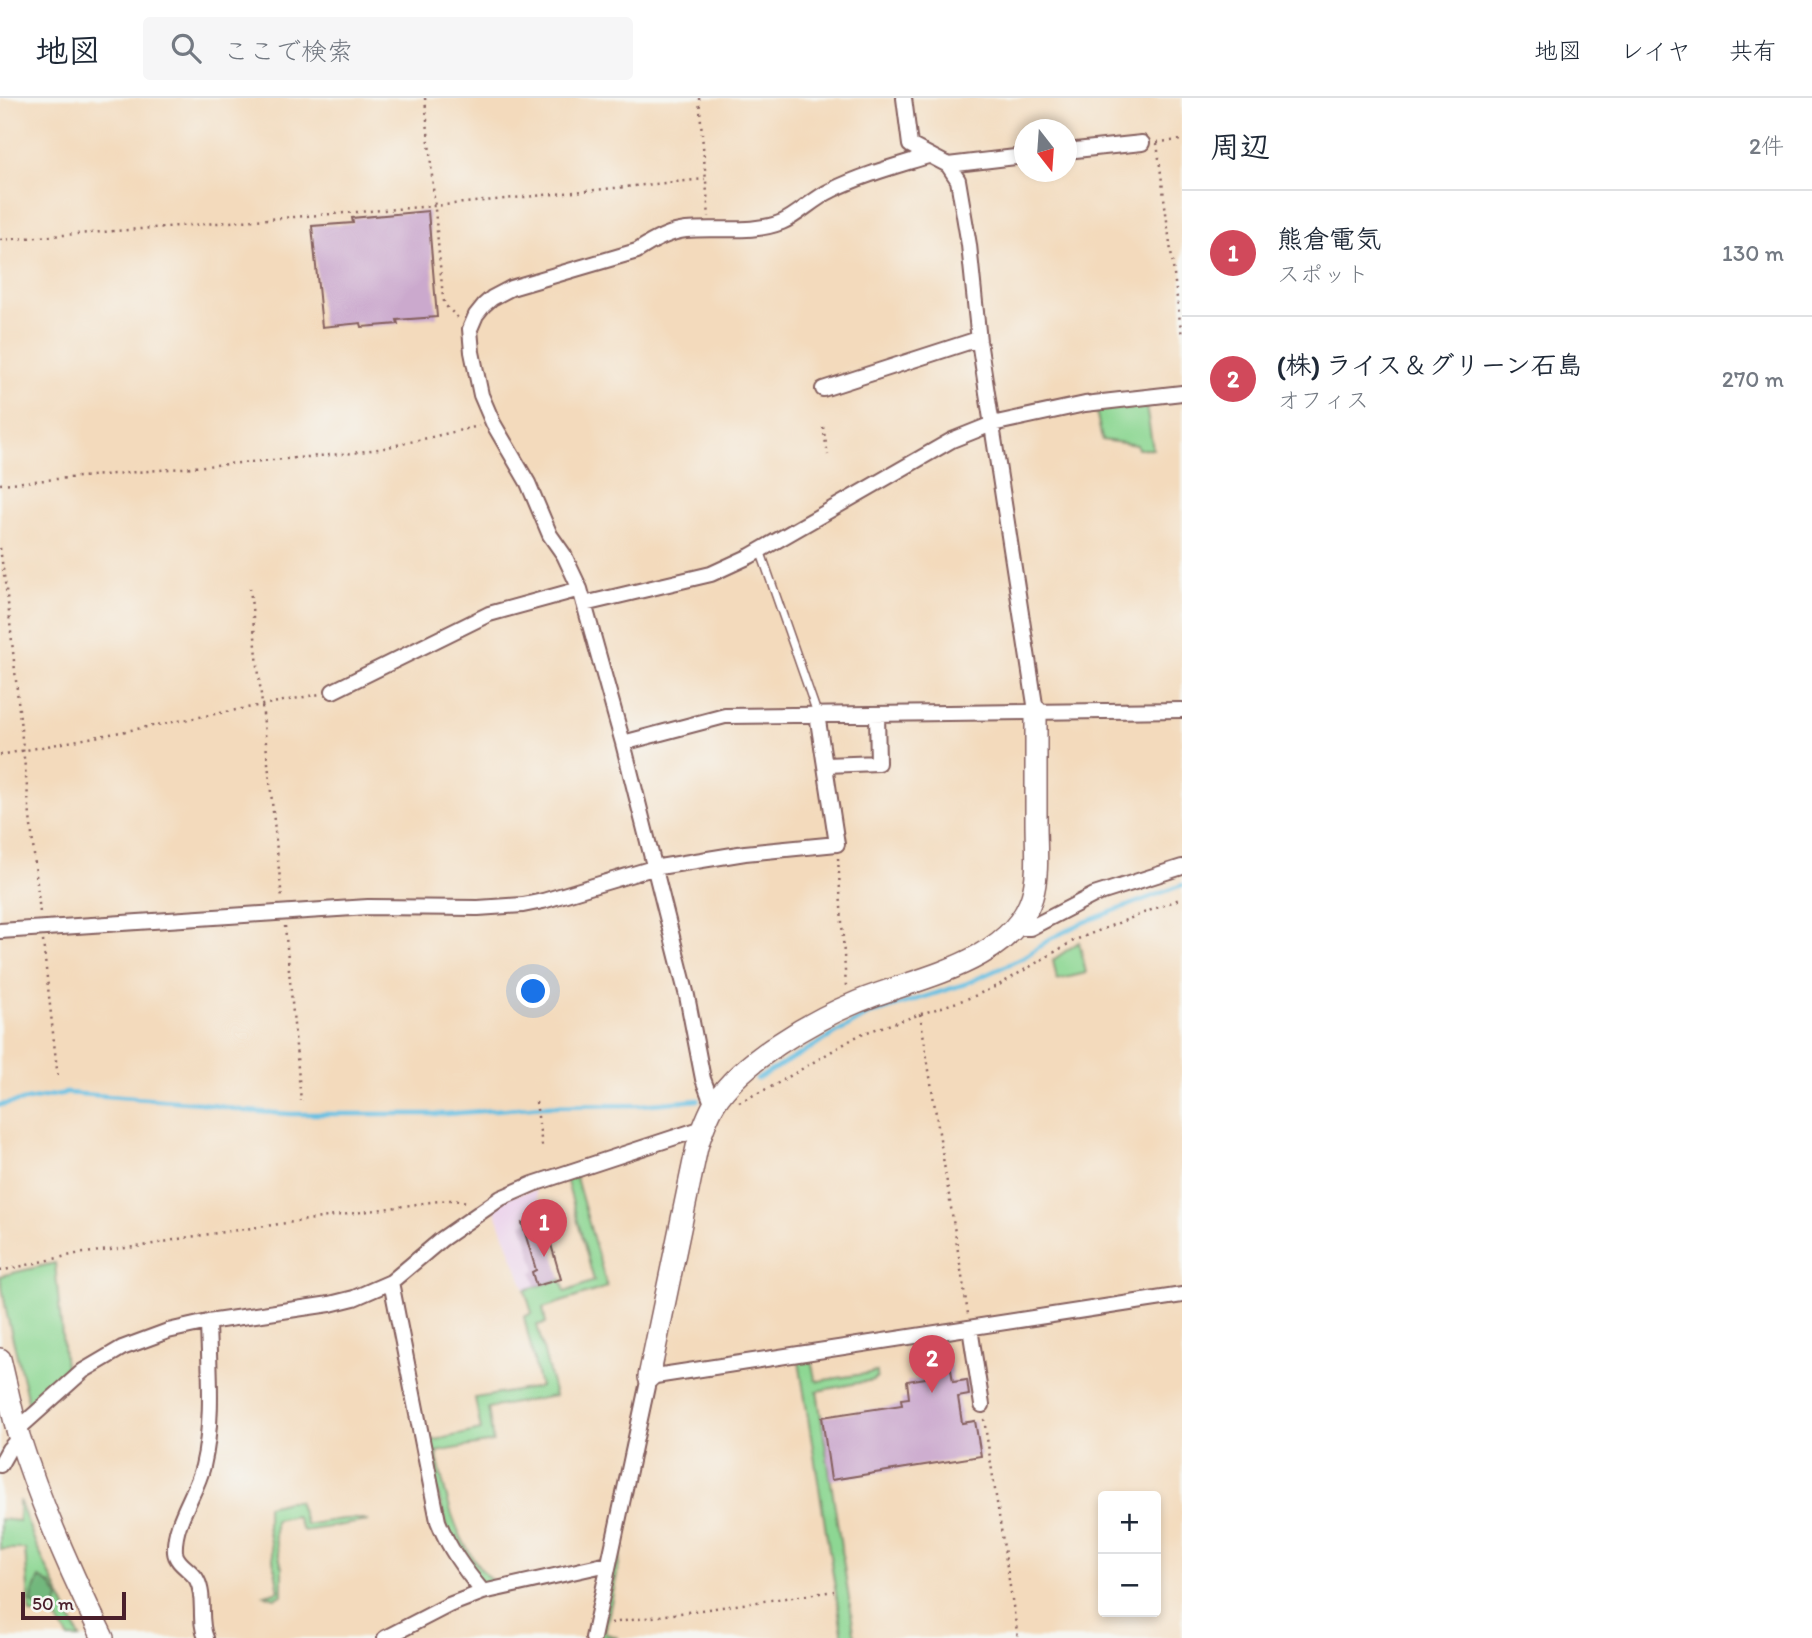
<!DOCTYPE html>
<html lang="ja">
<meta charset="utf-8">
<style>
:root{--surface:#fff;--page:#f6f6f7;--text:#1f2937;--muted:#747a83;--line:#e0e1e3;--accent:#d1495b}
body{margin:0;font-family:Itim,"Klee One",sans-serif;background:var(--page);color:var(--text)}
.controls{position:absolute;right:21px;bottom:21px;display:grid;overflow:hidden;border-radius:7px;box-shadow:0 4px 10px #0003}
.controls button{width:63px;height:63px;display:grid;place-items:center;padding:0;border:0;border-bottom:2px solid var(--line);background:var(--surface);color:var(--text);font:35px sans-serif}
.compass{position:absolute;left:1014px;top:21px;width:63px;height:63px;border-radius:50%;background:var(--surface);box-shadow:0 4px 10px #0003;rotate:163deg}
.scale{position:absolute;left:21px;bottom:18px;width:105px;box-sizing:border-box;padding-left:7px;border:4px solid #4a1f2b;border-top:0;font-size:19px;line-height:24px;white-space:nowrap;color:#4a1f2b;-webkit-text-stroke:5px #f6f6f2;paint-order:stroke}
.you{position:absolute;left:534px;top:894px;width:24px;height:24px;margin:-18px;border:5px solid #fff;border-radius:50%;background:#1a73e8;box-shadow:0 0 0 10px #1a73e833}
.badge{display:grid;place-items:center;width:46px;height:46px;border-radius:50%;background:var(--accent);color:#fff;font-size:23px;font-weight:700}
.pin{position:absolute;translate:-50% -58px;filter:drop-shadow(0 2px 4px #0008)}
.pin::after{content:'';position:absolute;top:37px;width:24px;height:21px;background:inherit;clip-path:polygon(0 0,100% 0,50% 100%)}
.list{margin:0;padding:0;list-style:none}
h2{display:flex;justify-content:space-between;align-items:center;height:91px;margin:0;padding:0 28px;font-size:30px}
h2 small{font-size:23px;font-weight:400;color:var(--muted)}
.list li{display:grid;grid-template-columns:46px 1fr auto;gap:21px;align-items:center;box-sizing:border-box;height:126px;padding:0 28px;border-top:2px solid var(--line)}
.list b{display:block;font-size:26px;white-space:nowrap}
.list p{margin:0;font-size:23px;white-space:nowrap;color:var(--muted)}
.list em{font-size:23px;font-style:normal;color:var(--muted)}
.icon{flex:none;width:38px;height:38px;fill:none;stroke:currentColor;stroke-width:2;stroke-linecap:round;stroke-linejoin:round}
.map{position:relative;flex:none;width:1182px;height:1540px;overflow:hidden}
header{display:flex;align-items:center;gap:42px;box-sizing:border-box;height:98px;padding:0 35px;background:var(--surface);border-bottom:2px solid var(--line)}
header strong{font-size:33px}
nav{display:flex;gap:38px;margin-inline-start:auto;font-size:24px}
.search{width:490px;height:63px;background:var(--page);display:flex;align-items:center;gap:18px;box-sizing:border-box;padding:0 24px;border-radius:7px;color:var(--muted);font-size:26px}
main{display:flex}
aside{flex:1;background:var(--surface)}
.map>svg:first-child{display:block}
.built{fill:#ebd1eb}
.green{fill:#8dd793;stroke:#6c7b5f;stroke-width:2}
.forest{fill:#72b87d;stroke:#5e6c54;stroke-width:2}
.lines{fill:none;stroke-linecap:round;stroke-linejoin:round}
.stream{stroke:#65bfe2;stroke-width:4.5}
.building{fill:#cba9cd}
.lane-casing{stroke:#85605e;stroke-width:10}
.street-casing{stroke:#85605e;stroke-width:18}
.secondary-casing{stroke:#85605e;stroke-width:24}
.path{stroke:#85605e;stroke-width:2.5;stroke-dasharray:2 5;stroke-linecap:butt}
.lane{stroke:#fff;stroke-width:7}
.street{stroke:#fff;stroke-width:14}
.secondary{stroke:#fff;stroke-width:21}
</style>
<header>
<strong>地図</strong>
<div class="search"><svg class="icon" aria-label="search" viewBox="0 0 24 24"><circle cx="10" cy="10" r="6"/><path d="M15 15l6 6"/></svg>ここで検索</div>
<nav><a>地図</a><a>レイヤ</a><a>共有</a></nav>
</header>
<main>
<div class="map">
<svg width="1182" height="1540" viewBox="0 0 1182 1540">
<rect width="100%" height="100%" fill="#f6f6f2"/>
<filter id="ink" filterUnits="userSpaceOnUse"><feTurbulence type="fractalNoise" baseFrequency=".0143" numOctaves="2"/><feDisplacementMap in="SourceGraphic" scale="14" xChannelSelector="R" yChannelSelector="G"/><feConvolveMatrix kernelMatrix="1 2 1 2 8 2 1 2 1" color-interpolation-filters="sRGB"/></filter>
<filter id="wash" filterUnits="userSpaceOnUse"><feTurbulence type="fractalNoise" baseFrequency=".00686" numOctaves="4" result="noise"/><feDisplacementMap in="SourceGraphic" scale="28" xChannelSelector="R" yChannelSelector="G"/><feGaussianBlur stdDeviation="1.57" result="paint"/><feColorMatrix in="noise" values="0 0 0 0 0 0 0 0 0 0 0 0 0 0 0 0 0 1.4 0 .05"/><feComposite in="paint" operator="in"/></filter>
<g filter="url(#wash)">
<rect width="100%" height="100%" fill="#f3dabc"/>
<!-- built -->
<path class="built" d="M535 1092 561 1181 525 1192 495 1112 501 1100Z"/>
<!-- green -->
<path class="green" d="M1145 303 1153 351H1138L1137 347 1102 342 1096 312 1099 309Z
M1079 844 1086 875 1057 882 1053 862Z
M575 1076 607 1189 543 1210 546 1225 537 1227 555 1298 488 1310 493 1344 436 1354C446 1402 457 1451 495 1486L484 1489 449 1441 426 1344 481 1332 475 1300 540 1289 524 1219 532 1215 525 1192 561 1181 565 1194 594 1183 566 1080Z
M55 1165 66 1279 53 1288 30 1311 7 1217 0 1178Z
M811 1261 815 1281 818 1283 877 1274V1279L873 1282 817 1293 855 1540H843L799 1263Z
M655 1289 605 1535 618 1540H598L652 1291Z
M19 1402 37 1449 80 1540H69L54 1517 30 1516 25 1451H0V1421L19 1423Z
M287 1403H298L306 1427C326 1424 348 1417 368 1423L304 1433 302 1431 296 1418 275 1422V1440L282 1470V1497L275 1500 265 1497 279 1493 267 1428V1408Z"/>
<!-- forest -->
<path class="forest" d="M40 1480 51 1487 59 1500 56 1511C48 1515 38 1511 32 1505L33 1495Z"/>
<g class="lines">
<!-- stream -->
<path class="stream" d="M757 981 868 917 965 886 1023 860 1050 841 1082 825 1182 787
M0 1007 66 995 201 1005 246 1013 290 1016H446L543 1008 640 1007 698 1002"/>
</g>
<g id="blocks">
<!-- building -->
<path class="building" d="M428 113 437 219 397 222 398 226 362 229 361 225 322 229 312 128 353 125 352 120Z
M543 1119 561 1181 536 1188 532 1174 536 1172 522 1125Z
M950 1265 953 1284 967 1282 969 1297 958 1299 962 1325 975 1323 981 1358 831 1382 822 1319 902 1307 901 1301 909 1300 907 1283 926 1280 925 1269Z"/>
</g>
</g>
<g filter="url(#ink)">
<use href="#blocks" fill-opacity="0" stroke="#85605e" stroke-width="2"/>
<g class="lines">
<defs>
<path id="lane" d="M760 452 817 615"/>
<path id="street" d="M904 0 910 47 948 67 958 82 969 147 979 243 1036 613
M1066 53 1142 45
M948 67 1024 58
M823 291 978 241
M584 506 711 476 750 458 952 342 992 326 1085 306 1182 295
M333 593 489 516 580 491
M623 645 725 618 1182 612
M826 667 878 665 877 616
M1015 830H1030L1094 797 1182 769
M0 833 368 809 478 810 523 807 543 803 653 770 745 755 837 746 817 616
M713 1008 703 981 687 898 623 645 580 491 564 457 550 437 528 385 493 325 481 297 472 254 470 231 476 217 484 207 492 200 511 190 637 153C652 143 668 134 686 132 718 129 752 136 782 124 797 118 814 100 832 92 862 77 896 68 928 58
M391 1184 438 1423C449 1451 464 1471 483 1494
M970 1230 982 1307
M17 1332 83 1273 122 1250 168 1233 208 1224 330 1206 354 1200 391 1184 442 1141 501 1100 533 1086 703 1030
M0 1367 9 1351 20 1339
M206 1540C198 1522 206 1499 197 1482 192 1472 176 1466 175 1454 173 1424 196 1397 203 1368 214 1322 209 1271 208 1224
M385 1540 449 1507 483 1494 608 1466
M593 1540 649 1279 1182 1197"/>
<path id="secondary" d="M0 1261C6 1285 11 1311 18 1335 40 1405 70 1473 103 1540
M649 1279 697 1049C702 1033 707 1018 715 1005 742 963 811 923 857 904 914 880 1011 866 1032 799 1039 776 1036 749 1036 725 1036 688 1036 651 1036 613"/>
</defs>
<!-- lane casing -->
<use href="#lane" class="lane-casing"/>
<!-- street casing -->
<use href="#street" class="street-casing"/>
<!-- secondary casing -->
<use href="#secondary" class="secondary-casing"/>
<!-- path -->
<path class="path" d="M425 0 443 200 445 207 459 221
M699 0 709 119
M1157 44 1182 42
M1157 45 1182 239
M0 142 434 108 705 81
M823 329 828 357
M0 386 353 355 384 350 479 328
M0 450 8 505 40 815
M250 490 282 801
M0 657 320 596
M838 760 846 889
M285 828 301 1003
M43 843 58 981
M920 916 968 1216
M536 1004 542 1048
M739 1004 773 988 861 936 972 899 999 887 1075 842 1182 800
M0 1173 76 1156 143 1148 189 1139 431 1104 450 1102 470 1104
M984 1321 1018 1540
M611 1525 834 1493"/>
<!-- lane -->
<use href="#lane" class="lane"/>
<!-- street -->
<use href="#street" class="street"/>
<!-- secondary -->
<use href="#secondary" class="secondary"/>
</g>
</g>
</svg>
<div class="controls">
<button>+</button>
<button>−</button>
</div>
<svg class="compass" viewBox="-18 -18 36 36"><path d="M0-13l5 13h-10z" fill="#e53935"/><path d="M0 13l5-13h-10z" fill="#747a83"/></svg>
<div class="scale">50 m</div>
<div class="you"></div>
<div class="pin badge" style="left:544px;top:1159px">1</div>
<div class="pin badge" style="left:932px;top:1295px">2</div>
</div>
<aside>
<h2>周辺<small>2件</small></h2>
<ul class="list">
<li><span class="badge">1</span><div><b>熊倉電気</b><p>スポット</p></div><em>130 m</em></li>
<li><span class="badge">2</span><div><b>(株) ライス＆グリーン石島</b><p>オフィス</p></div><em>270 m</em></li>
</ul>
</aside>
</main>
